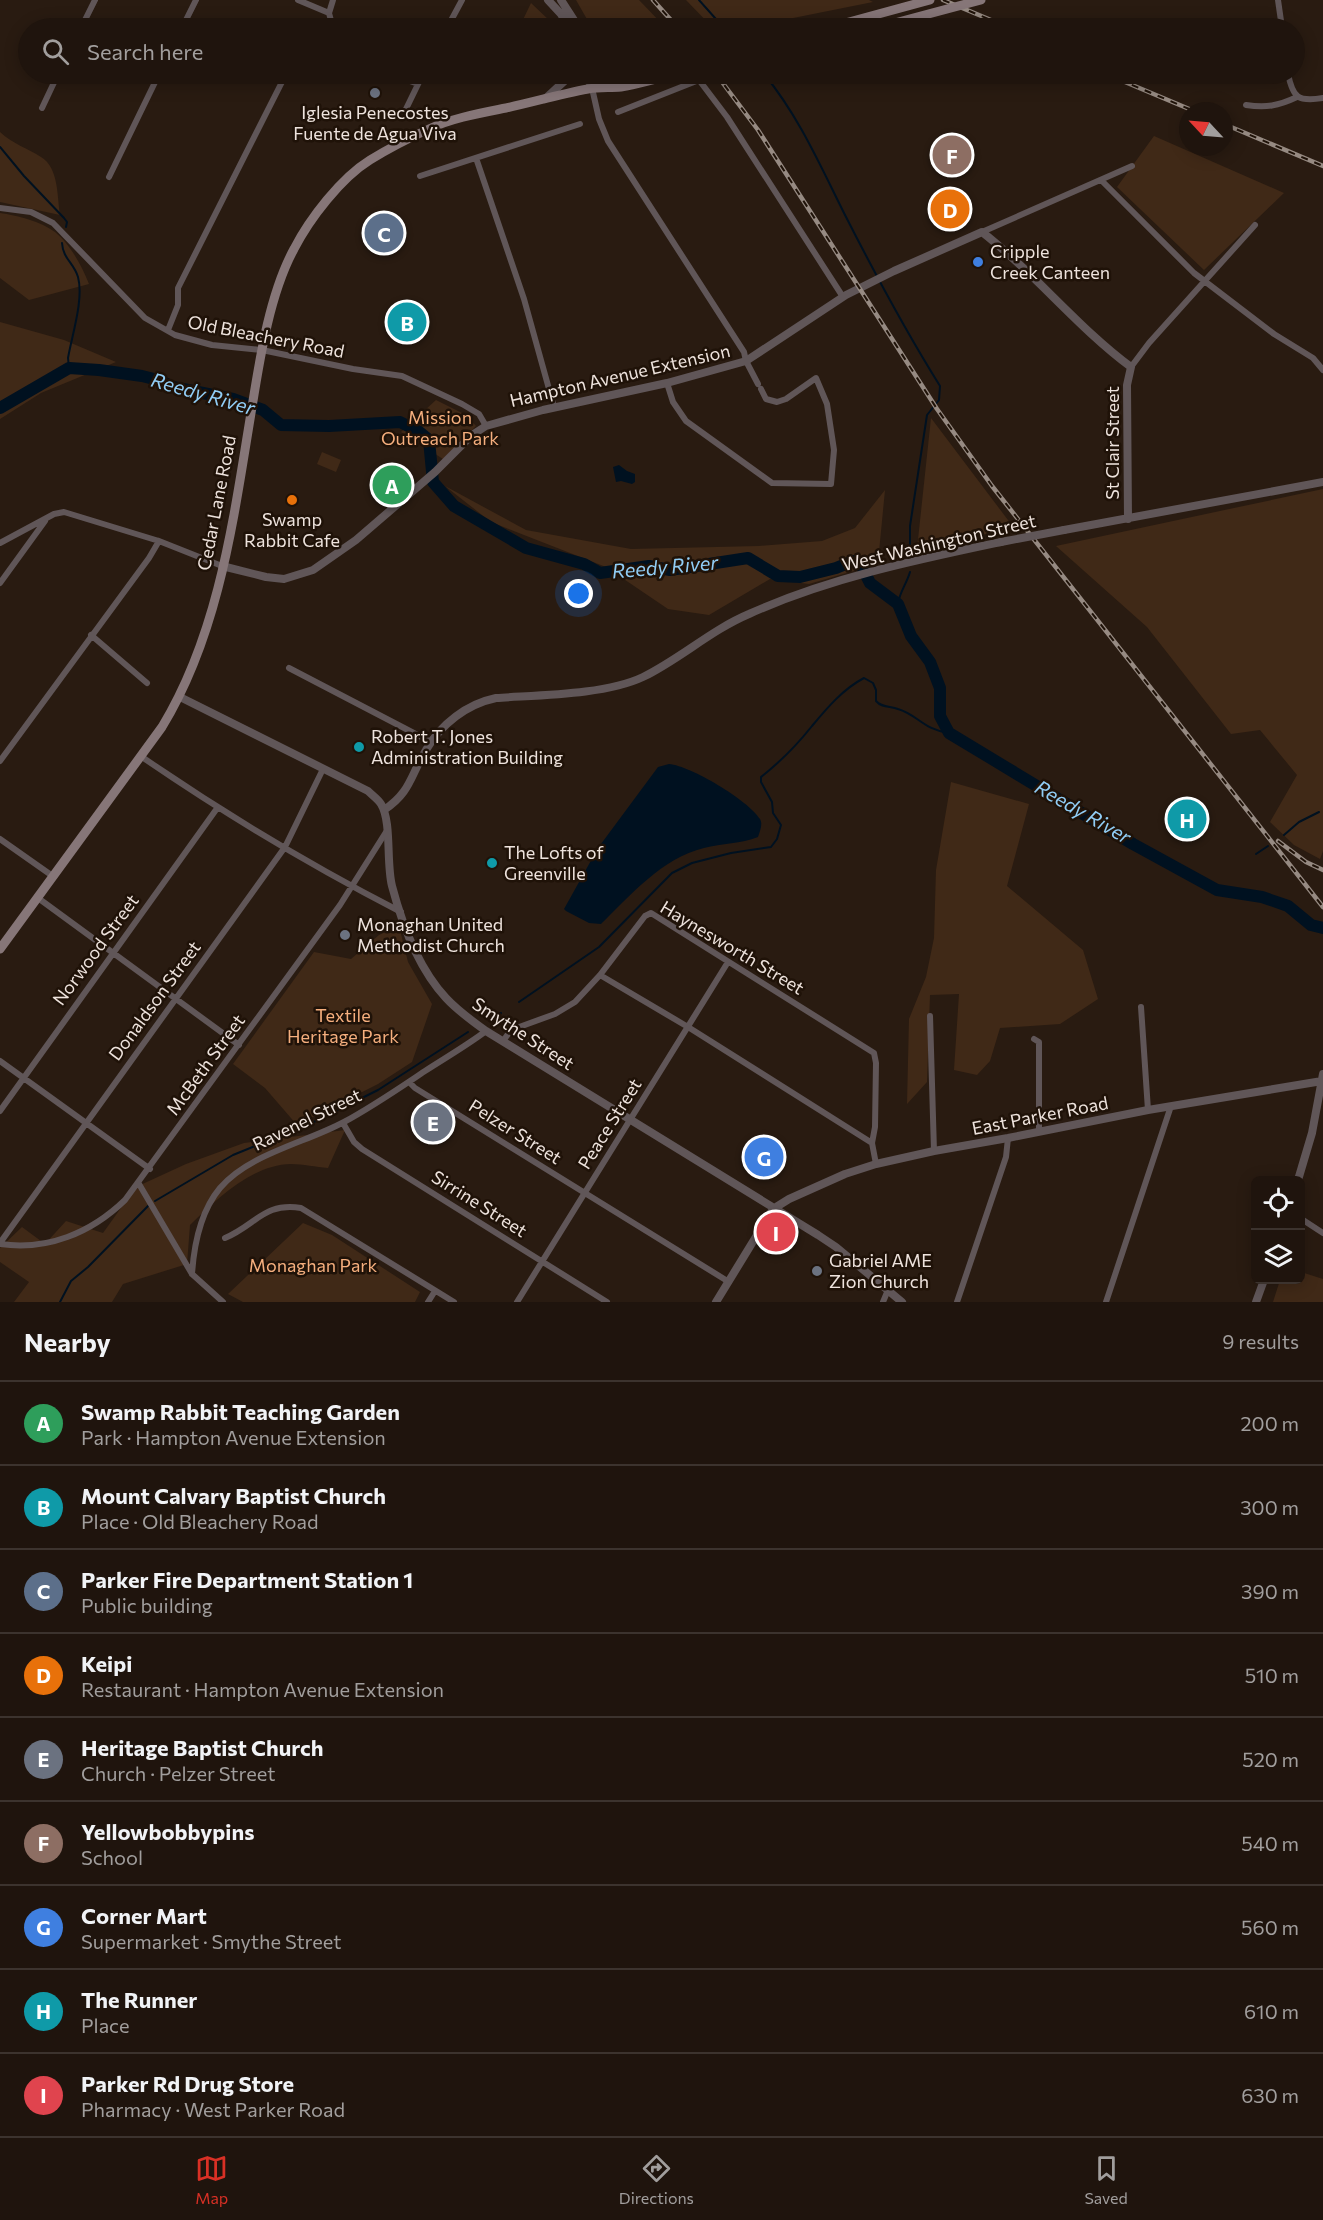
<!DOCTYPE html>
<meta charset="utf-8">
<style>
:root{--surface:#1f140d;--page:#271d16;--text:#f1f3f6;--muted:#a19e9d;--line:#3c332e;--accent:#d93025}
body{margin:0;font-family:Commissioner,sans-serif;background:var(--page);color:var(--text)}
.controls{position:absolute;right:18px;bottom:18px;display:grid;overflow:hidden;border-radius:9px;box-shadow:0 3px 15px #0003}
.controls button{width:54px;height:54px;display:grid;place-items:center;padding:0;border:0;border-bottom:2px solid var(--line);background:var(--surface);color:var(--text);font:30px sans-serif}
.compass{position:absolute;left:1179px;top:102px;width:54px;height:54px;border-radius:50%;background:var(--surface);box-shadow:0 3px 15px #0003;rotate:296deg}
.you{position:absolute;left:579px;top:594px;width:21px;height:21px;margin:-15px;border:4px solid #fff;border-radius:50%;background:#1a73e8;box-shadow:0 0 0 9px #1a73e833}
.badge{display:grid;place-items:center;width:39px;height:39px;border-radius:50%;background:var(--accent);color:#fff;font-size:20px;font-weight:700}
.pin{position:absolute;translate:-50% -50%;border:3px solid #fff;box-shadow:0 2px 6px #0006}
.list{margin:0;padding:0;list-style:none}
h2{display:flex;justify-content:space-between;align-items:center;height:78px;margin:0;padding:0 24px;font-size:26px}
h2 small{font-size:20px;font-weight:400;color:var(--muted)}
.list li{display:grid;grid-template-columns:39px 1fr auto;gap:18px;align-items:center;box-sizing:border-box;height:84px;padding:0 24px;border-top:2px solid var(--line)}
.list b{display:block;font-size:22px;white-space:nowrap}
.list p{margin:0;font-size:20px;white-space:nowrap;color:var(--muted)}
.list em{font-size:20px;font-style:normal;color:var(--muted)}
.icon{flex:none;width:33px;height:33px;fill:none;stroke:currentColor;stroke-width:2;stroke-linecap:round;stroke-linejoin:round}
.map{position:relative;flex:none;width:1323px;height:1302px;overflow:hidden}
.search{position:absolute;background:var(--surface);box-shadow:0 3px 15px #0003;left:18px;right:18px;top:18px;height:66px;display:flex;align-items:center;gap:15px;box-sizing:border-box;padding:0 21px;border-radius:33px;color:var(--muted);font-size:22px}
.sheet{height:834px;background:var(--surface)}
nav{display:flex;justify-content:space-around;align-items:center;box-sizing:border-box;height:84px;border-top:2px solid var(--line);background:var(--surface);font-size:16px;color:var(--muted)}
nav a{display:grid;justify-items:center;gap:3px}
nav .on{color:var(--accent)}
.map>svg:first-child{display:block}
.green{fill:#402917}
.water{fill:#001120}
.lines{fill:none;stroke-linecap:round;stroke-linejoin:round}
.stream{stroke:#001120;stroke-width:2}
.river{stroke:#001120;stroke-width:12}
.minor{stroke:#605658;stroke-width:6}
.tertiary{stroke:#605658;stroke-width:8}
.secondary{stroke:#867678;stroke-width:9}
.rail-casing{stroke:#968a82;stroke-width:4.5}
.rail{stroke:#1f1208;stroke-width:2;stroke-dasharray:7;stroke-linecap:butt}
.tertiary-bridge{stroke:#605658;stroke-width:8}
.secondary-bridge{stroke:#867678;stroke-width:9}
.worship-dot{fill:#6b7280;stroke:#1f1208;stroke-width:2}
.shop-dot{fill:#3f7fe0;stroke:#1f1208;stroke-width:2}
.food-dot{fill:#e8710a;stroke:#1f1208;stroke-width:2}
.culture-dot{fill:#0f9aa8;stroke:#1f1208;stroke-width:2}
.labels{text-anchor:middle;stroke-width:5;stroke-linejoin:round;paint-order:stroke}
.poi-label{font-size:18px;fill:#eee3dd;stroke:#1f1208;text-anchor:start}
.street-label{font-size:18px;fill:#eee3dd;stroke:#1f1208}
.park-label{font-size:18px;fill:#f6af7e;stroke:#1f1208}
.water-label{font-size:20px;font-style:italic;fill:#91cdf5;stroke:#1f1208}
</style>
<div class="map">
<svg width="1323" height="1302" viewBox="0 0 1323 1302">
<rect width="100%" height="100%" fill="#291b11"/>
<!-- green -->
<path class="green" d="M576 0H639L666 28H592Z
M686 0H869L873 2 744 28H713Z
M531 3 550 21 553 28H519Z
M0 132C13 144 27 148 41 157 59 168 57 196 60 215L0 202Z
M1154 136 1284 193 1204 270 1117 187Z
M0 213C16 215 42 222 55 232 70 244 82 266 89 284L29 300 0 278Z
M0 322 64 340 116 362 41 393 0 419Z
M436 400 466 415 476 426 443 459 401 432Z
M931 418 1014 528 917 549Z
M322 452 341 460 336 472 317 464Z
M445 486 526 530 631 549 759 546 822 541 855 528 885 490 879 552 860 569 809 584 770 579 709 615 668 609 606 567 491 522Z
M1323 489V851L1320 859 1294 845 1270 822 1297 775 1260 730 1231 734 1147 627 1056 546Z
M951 782 1029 804 1007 886 1083 950 1098 999 1060 1024 1000 1028 990 1061 977 1075 954 1070 959 994 930 995 927 1082 907 1104 909 1019 926 977 934 938 936 870Z
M399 926 408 962 432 1004 412 1062 378 1084 297 1125 265 1088 233 1064 314 952 351 959 379 935Z
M345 1130 328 1168C316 1167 303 1164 291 1164 251 1165 217 1199 190 1225L187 1264 123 1284 112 1302H14L29 1282 0 1262V1248L22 1227 45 1244 66 1221 103 1233 136 1187 186 1164 244 1143Z
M303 1223 332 1235 420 1292 415 1302H243L228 1294Z
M1301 1272 1323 1279V1302H1273L1280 1280H1300Z"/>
<!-- water -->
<path class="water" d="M619 465 627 471 635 474V482L632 484 621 481 616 482 613 467Z
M669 764C691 766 748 800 760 819 763 824 760 831 758 837 741 844 722 843 704 848 662 858 631 895 601 924L589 923 566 911 564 909 598 848 658 767Z"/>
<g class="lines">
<!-- stream -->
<path class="stream" d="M699 0 724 28
M764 74C798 115 820 165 844 213 874 272 905 330 940 386L939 400 927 415 910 526V553
M0 147 24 176 64 218 67 222 66 227
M62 243C63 259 74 263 78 277 84 299 72 335 68 358L69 368
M898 604C899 593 907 583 910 572
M1284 835 1299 822 1319 812
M1256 854 1268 846
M519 1002 599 947 672 873 692 863 731 853 771 847 777 839 781 825 773 813 772 802 761 782V777C780 762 797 745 812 726 827 708 843 689 864 678L873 683 876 690V701C882 708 890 706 898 709 918 715 924 730 949 733
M489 1019 501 1013
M155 1201 233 1155 316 1121 378 1090 468 1032
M60 1302 71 1281 88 1267 148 1206"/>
<!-- river -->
<path class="river" d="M0 408 69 368 99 370 142 376 158 380 173 387 233 399 263 410 281 425 329 426 400 422 418 431 429 440 433 482 454 506 526 548 584 564 600 573 649 566 670 570 748 558 778 576 800 577 836 568 853 561 860 563 870 583 898 604 911 636 930 662 940 688V716L949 733 1133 844 1217 890 1262 897 1288 906 1311 925 1323 928"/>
<!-- minor -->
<path class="minor" d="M298 0 329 13
M333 0 329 13 333 28
M1278 0 1282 28
M81 28 95 0
M182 28 196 0
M447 28 462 0
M391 74 418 84
M1288 74C1293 98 1298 102 1323 98
M592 88 599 119 608 141 744 352 746 361 758 384
M1246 105C1266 108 1278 106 1297 97
M42 108 58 74
M405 111 423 74
M618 112 699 80 727 117 843 297
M476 158 524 299 554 407
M420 176 580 124
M109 177 159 74
M1101 180 1194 273 1274 334 1313 358 1323 370
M0 208 31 212 53 223 145 318 175 335 212 345 262 350 353 369 402 376 462 404 479 414 486 426
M982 232 1132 166
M168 330 178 305V288L286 74
M1131 367 1149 343 1255 225
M667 383 673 402 686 421 772 483 831 484 834 450 827 404 816 378 786 399 777 402 766 399 761 389
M0 543 54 514 64 512 159 541 222 566
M0 583 45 521
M91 635 147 683
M289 668 431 742
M142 757C225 814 312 866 401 912
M0 761 149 558 159 541
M0 839 54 877
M38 898 239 1045
M600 975 688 1027 872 1143
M1141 1007 1148 1110
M930 1016 934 1151
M1034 1039 1039 1042V1131
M503 1041 511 1030 555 1014 575 1002 600 975 645 916 651 913 874 1053 876 1063 875 1127 872 1143 876 1164
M0 1061 150 1169
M409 1082 415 1088 729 1282
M0 1111 218 807
M343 1123 354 1142 362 1149 607 1302
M139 1184 192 1274 223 1302
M1300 1218 1323 1233
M225 1238C256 1225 264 1202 301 1208L454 1302
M0 1243 285 847 323 769
M0 1244C47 1251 91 1233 125 1200L340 905 386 832
M192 1274C194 1244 200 1212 220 1188 249 1154 305 1143 344 1122 372 1107 398 1089 425 1071 445 1058 466 1046 486 1031
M428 1302 435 1291
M517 1302 728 962
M883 1302 888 1290
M957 1302 1006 1157 1008 1138
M1106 1302 1171 1106"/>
<!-- tertiary -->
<path class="tertiary" d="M548 0 561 14 569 28
M561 0 579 28
M586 74 592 88
M545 99 572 74
M1064 530 1323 482
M222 566 266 577 284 579 313 570 356 540 435 472 472 435 486 426 543 410 667 383 746 361 846 295 894 271 982 232C1035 273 1077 327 1131 367L1127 385 1128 519
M180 697 368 791C372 795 378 799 381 804 392 822 386 863 392 886 402 924 419 969 446 998 458 1011 472 1021 486 1031L818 1235 836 1247 902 1302
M384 810C411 792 410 776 426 750 441 724 467 704 496 698 539 695 605 695 643 677 680 659 711 630 749 614 829 578 916 560 1001 542
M1298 1180 1312 1133 1323 1074
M716 1302 773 1209 789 1199 845 1174 876 1164 934 1151 1008 1138 1148 1110 1322 1081
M1256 1302 1264 1280"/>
<!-- secondary -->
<path class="secondary" d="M827 28 930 0
M600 85 634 74
M0 949 162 727C220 632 234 515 252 407 260 357 270 293 294 249 310 218 341 178 370 160 388 149 409 138 429 129 452 118 481 113 506 108 533 102 561 94 588 89 599 87 610 88 621 87 640 84 658 78 676 74"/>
<defs>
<path id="rail" d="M653 0 678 28
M943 0 1010 28
M716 74 758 130 937 409 992 486 1323 907
M1106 74 1194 111
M1224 124 1323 166
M1278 841 1306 862 1323 870"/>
</defs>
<!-- rail casing -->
<use href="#rail" class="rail-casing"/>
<!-- rail -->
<use href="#rail" class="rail"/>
<!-- tertiary-bridge -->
<path class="tertiary-bridge" d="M1001 542 1064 530"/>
<!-- secondary-bridge -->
<path class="secondary-bridge" d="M876 28 981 0"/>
</g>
<!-- markers -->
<g class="worship-dot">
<circle cx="375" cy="93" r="6"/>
<circle cx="345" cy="935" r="6"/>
<circle cx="817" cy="1271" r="6"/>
</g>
<circle class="shop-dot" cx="978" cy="262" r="6"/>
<circle class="food-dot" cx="292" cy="500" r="6"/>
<g class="culture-dot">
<circle cx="359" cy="747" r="6"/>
<circle cx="492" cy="863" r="6"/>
</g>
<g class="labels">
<!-- poi labels -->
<g class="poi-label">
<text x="375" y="119" text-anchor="middle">Iglesia Penecostes<tspan x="375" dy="21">Fuente de Agua Viva</tspan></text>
<text x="990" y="258">Cripple<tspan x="990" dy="21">Creek Canteen</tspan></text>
<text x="292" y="526" text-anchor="middle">Swamp<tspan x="292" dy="21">Rabbit Cafe</tspan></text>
<text x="371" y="743">Robert T. Jones<tspan x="371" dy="21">Administration Building</tspan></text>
<text x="504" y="859">The Lofts of<tspan x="504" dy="21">Greenville</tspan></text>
<text x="357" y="931">Monaghan United<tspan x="357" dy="21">Methodist Church</tspan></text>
<text x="829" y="1267">Gabriel AME<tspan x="829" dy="21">Zion Church</tspan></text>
</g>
<!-- street labels -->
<g class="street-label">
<text transform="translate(266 337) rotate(11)" y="6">Old Bleachery Road</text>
<text transform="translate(620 376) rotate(-13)" y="6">Hampton Avenue Extension</text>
<text transform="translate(1113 443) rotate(-90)" y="6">St Clair Street</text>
<text transform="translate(217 503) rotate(-79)" y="6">Cedar Lane Road</text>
<text transform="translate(939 543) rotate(-13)" y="6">West Washington Street</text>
<text transform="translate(732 948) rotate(31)" y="6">Haynesworth Street</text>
<text transform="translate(96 950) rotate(-54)" y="6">Norwood Street</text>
<text transform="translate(155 1001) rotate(-54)" y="6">Donaldson Street</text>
<text transform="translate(523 1034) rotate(33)" y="6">Smythe Street</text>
<text transform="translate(206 1065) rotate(-54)" y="6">McBeth Street</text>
<text transform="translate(1040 1116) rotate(-11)" y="6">East Parker Road</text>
<text transform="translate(307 1120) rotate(-26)" y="6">Ravenel Street</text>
<text transform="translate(610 1124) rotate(-58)" y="6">Peace Street</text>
<text transform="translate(515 1132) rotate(32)" y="6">Pelzer Street</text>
<text transform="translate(479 1204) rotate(32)" y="6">Sirrine Street</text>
</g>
<!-- park labels -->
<g class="park-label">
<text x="440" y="424">Mission<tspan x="440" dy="21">Outreach Park</tspan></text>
<text x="343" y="1022">Textile<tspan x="343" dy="21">Heritage Park</tspan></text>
<text x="313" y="1272">Monaghan Park</text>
</g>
<!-- water labels -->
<g class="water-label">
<text transform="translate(203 394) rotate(16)" y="7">Reedy River</text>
<text transform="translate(665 567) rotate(-5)" y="7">Reedy River</text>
<text transform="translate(1083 812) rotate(30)" y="7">Reedy River</text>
</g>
</g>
</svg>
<div class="controls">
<button><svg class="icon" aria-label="locate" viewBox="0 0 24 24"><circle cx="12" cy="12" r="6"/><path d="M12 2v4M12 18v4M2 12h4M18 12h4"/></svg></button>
<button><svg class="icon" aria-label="layers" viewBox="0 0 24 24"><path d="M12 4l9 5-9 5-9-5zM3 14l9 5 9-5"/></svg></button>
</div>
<svg class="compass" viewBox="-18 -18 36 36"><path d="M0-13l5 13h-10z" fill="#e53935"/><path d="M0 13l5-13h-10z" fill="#a19e9d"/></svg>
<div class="you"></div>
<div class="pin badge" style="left:392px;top:485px;background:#2e9e5b">A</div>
<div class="pin badge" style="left:407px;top:322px;background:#0f9aa8">B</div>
<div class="pin badge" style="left:384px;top:233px;background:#5c6f8a">C</div>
<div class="pin badge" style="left:950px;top:209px;background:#e8710a">D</div>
<div class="pin badge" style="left:433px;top:1122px;background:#6b7280">E</div>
<div class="pin badge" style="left:952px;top:155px;background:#8d6e63">F</div>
<div class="pin badge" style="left:764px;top:1157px;background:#3f7fe0">G</div>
<div class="pin badge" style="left:1187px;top:819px;background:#0f9aa8">H</div>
<div class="pin badge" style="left:776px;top:1232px;background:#e0444e">I</div>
<div class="search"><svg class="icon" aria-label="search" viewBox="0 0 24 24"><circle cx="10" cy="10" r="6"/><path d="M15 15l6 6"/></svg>Search here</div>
</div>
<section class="sheet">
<h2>Nearby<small>9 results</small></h2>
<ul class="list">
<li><span class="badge" style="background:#2e9e5b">A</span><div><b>Swamp Rabbit Teaching Garden</b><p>Park · Hampton Avenue Extension</p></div><em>200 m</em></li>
<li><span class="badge" style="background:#0f9aa8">B</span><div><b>Mount Calvary Baptist Church</b><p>Place · Old Bleachery Road</p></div><em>300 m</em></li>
<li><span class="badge" style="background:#5c6f8a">C</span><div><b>Parker Fire Department Station 1</b><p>Public building</p></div><em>390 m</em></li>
<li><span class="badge" style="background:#e8710a">D</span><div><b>Keipi</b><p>Restaurant · Hampton Avenue Extension</p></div><em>510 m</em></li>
<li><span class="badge" style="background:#6b7280">E</span><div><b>Heritage Baptist Church</b><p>Church · Pelzer Street</p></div><em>520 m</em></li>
<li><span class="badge" style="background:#8d6e63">F</span><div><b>Yellowbobbypins</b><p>School</p></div><em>540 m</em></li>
<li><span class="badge" style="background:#3f7fe0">G</span><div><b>Corner Mart</b><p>Supermarket · Smythe Street</p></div><em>560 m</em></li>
<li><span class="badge" style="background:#0f9aa8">H</span><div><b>The Runner</b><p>Place</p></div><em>610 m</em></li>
<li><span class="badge" style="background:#e0444e">I</span><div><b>Parker Rd Drug Store</b><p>Pharmacy · West Parker Road</p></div><em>630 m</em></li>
</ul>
</section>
<nav>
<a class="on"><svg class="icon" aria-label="map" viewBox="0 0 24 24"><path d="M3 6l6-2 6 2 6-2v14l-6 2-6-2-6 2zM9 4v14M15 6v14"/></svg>Map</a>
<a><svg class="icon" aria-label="directions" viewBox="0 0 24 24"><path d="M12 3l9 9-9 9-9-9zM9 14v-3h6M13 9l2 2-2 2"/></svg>Directions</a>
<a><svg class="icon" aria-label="saved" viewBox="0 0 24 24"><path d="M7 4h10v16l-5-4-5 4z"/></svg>Saved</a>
</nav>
